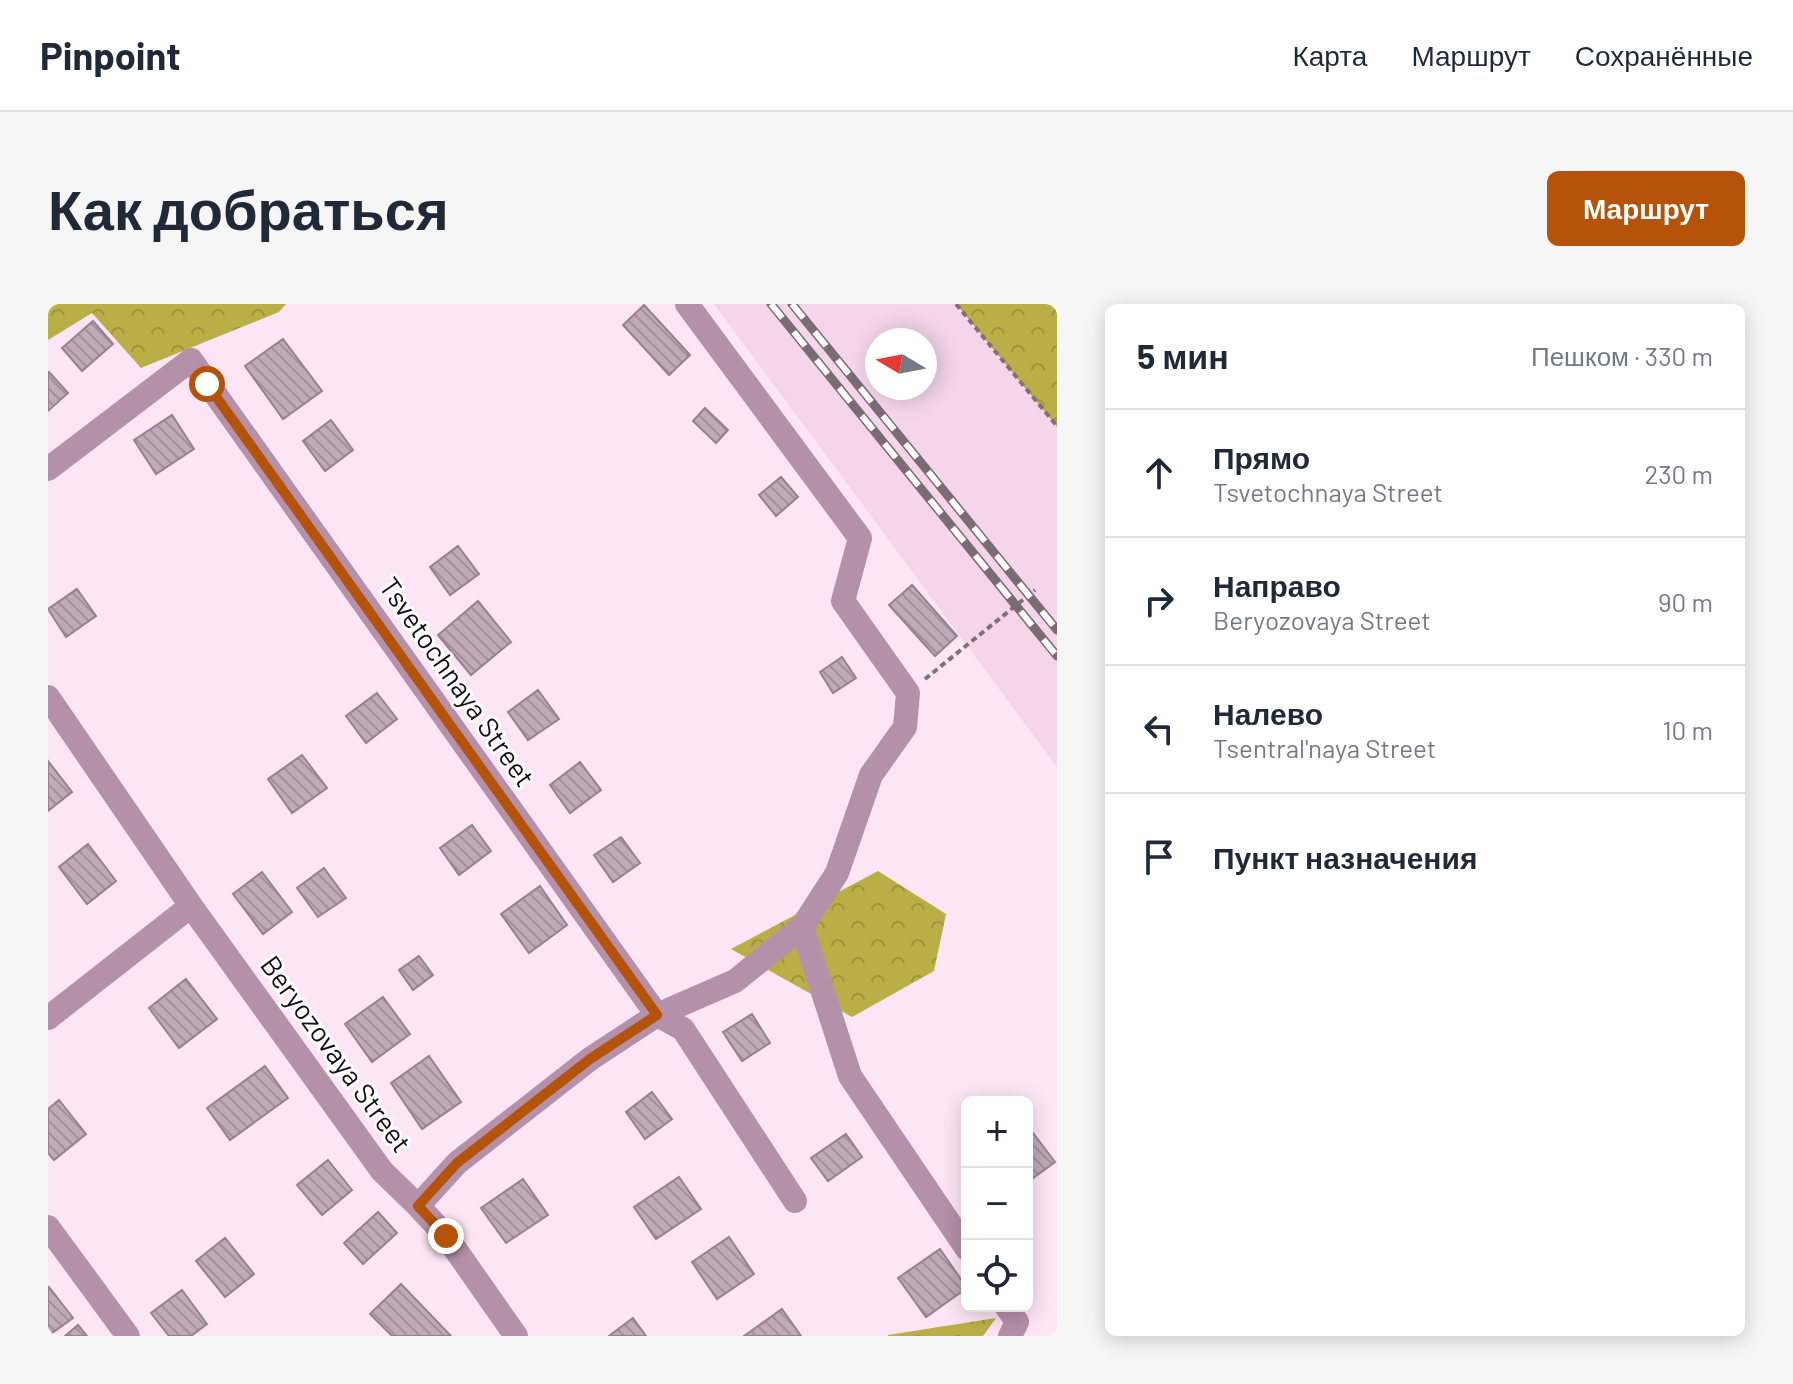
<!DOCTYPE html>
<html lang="ru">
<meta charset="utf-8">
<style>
:root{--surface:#fff;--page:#f6f6f7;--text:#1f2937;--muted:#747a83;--line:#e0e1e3;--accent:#b45309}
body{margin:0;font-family:Barlow,sans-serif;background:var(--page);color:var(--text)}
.controls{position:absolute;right:24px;bottom:24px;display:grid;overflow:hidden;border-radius:12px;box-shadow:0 4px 20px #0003}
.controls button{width:72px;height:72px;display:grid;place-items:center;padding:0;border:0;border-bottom:2px solid var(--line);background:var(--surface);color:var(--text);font:40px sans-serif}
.compass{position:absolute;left:817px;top:24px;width:72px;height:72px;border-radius:50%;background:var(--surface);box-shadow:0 4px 20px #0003;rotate:280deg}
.stop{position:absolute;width:24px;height:24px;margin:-18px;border:6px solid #b45309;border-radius:50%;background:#fff}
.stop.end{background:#b45309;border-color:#fff;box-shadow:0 2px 8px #0008}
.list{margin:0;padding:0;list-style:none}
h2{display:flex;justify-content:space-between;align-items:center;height:104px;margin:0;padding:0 32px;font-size:34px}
h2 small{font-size:26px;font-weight:400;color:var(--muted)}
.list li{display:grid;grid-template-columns:52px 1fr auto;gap:24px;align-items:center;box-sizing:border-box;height:128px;padding:0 32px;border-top:2px solid var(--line)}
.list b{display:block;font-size:30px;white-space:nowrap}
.list p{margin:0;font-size:26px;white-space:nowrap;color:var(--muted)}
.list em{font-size:26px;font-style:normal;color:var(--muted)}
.icon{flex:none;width:44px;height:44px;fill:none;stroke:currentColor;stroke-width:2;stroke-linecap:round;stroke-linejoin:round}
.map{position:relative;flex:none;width:1009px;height:1032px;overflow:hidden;border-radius:12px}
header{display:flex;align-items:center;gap:48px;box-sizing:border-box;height:112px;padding:0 40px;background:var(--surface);border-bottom:2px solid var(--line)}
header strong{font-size:38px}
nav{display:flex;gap:44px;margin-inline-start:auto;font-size:28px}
.intro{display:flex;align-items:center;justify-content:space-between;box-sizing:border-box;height:192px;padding:0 48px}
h1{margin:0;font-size:56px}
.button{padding:20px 36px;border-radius:12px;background:var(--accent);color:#fff;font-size:28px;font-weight:700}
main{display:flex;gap:48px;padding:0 48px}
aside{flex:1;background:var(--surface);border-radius:12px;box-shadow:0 4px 20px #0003}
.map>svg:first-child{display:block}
.built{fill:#f4d5ea;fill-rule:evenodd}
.forest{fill:url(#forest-crowns)}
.building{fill:url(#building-back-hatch);stroke:#97818f;stroke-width:2}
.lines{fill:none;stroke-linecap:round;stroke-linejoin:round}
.path{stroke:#80707b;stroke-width:4;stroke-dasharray:6 4;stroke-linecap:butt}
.minor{stroke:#b590a9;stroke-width:24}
.rail-casing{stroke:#7a6b75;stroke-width:9}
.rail{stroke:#fff;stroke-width:6;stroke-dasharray:18;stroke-linecap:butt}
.route{stroke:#b45309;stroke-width:10}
.labels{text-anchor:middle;stroke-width:6;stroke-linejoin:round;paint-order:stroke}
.street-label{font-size:28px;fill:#150d12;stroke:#fff}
</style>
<header>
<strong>Pinpoint</strong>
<nav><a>Карта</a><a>Маршрут</a><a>Сохранённые</a></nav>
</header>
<div class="intro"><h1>Как добраться</h1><a class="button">Маршрут</a></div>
<main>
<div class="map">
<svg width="1009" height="1032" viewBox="0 0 1009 1032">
<defs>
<pattern id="forest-crowns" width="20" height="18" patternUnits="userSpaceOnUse" patternTransform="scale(2)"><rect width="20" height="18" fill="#baaf47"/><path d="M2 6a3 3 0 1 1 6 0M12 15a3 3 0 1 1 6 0" fill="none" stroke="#9f953d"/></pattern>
<pattern id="building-back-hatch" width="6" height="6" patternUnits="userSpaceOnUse" patternTransform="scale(2)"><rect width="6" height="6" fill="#c0a9b8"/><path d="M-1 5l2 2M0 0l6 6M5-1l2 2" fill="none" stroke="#a4909d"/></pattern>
</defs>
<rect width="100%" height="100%" fill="#fde5f5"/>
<!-- built -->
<path class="built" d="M666 0H906L1009 124V463ZM829 36H877V84H829Z"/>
<!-- forest -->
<path class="forest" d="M0 0H238L231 8 93 64 44 9 0 36Z
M908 0H1009V123L1005 118Z
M830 567 898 610 886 667 804 713 683 645Z
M948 1014 935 1032H840V1031Z"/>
<!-- building -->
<path class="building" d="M596 1 642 51 621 71 575 21Z
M45 17 65 40 34 67 14 44Z
M235 35 274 87 235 115 197 62Z
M1 68 20 89 0 107V69Z
M657 104 680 126 668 139 645 117Z
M124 111 146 145 108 170 86 136Z
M283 116 305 146 277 167 255 137Z
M733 173 750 193 728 212 711 191Z
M410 242 431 270 402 291 382 263Z
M864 281 909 332 887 352 841 301Z
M29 285 48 312 18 333 0 305Z
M430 297 463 338 423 371 390 331Z
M794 353 808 374 785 389 772 368Z
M490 386 511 415 480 436 460 408Z
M329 389 349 415 318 439 298 412Z
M254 451 279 484 244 509 220 475Z
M0 457 24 488 0 507Z
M532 458 553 486 522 509 502 481Z
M424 521 443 547 411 571 392 544Z
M573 533 592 559 565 578 546 551Z
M40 540 68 577 39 600 11 563Z
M276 564 298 594 270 613 249 584Z
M214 568 244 608 215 630 185 590Z
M492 582 519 621 481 649 453 610Z
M371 652 385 671 365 686 351 666Z
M138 675 169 715 131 744 101 704Z
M335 693 362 730 324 758 297 720Z
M704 710 722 739 694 757 675 728Z
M381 752 413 798 374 825 343 779Z
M217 762 240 794 182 836 159 804Z
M604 788 624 815 597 835 578 808Z
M11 796 38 830 6 856 0 849V805Z
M985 829 1007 858 981 877 979 833Z
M798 830 814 853 780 877 763 854Z
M280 856 304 886 274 911 249 881Z
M631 873 653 905 608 935 586 903Z
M475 875 500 911 458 939 433 904Z
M330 908 349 929 315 960 296 939Z
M681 933 706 970 669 995 644 958Z
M177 934 206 970 177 993 148 957Z
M892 945 919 984 878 1013 850 974Z
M353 980 403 1032H344L322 1010Z
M1 983 25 1014 0 1032V984Z
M134 986 159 1020 143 1032H121L103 1009Z
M734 1005 753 1032H696Z
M585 1014 598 1032H561Z
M30 1021 39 1032H17Z"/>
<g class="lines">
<!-- path -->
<path class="path" d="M908 0 1009 122
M877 375 987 286"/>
<!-- minor -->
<path class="minor" d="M0 165 143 56 609 711 635 725 747 897
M0 393 143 602 334 867 370 902 409 859 542 755 609 711 687 677 754 623 789 569 823 471 857 423 860 389 795 297 812 234 639 0
M754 623 802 772 919 945
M0 714 143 602
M370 902 398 932 468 1032
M0 923 80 1032
M958 1002 969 1018 962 1032"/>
<defs>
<path id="rail" d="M723 0 1009 352
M744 0 1009 326"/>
</defs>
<!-- rail casing -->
<use href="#rail" class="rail-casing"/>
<!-- rail -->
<use href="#rail" class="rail"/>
</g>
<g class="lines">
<!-- route -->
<path class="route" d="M159 80 609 711 542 755 409 859 370 902 398 932"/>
</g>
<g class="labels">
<!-- street labels -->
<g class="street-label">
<text transform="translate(409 378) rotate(55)" y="10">Tsvetochnaya Street</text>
<text transform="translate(288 750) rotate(54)" y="10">Beryozovaya Street</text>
</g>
</g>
</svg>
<div class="controls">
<button>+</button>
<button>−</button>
<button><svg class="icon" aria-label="locate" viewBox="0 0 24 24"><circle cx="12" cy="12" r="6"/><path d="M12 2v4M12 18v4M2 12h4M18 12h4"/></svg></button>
</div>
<svg class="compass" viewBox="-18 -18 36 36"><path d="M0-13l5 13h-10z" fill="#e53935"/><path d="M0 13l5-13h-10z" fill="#747a83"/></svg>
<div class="stop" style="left:159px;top:80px"></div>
<div class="stop end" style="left:398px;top:932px"></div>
</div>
<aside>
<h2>5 мин<small>Пешком · 330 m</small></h2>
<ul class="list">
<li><svg class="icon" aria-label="ahead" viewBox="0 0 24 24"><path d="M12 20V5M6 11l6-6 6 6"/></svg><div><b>Прямо</b><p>Tsvetochnaya Street</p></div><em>230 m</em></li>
<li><svg class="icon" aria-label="right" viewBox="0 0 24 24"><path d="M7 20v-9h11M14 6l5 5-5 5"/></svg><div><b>Направо</b><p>Beryozovaya Street</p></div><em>90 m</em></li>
<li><svg class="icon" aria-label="left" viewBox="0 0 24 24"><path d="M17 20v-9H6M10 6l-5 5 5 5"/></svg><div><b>Налево</b><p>Tsentral'naya Street</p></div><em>10 m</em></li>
<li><svg class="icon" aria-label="arrive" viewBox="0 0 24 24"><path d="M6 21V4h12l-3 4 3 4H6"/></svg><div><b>Пункт назначения</b></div></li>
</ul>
</aside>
</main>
